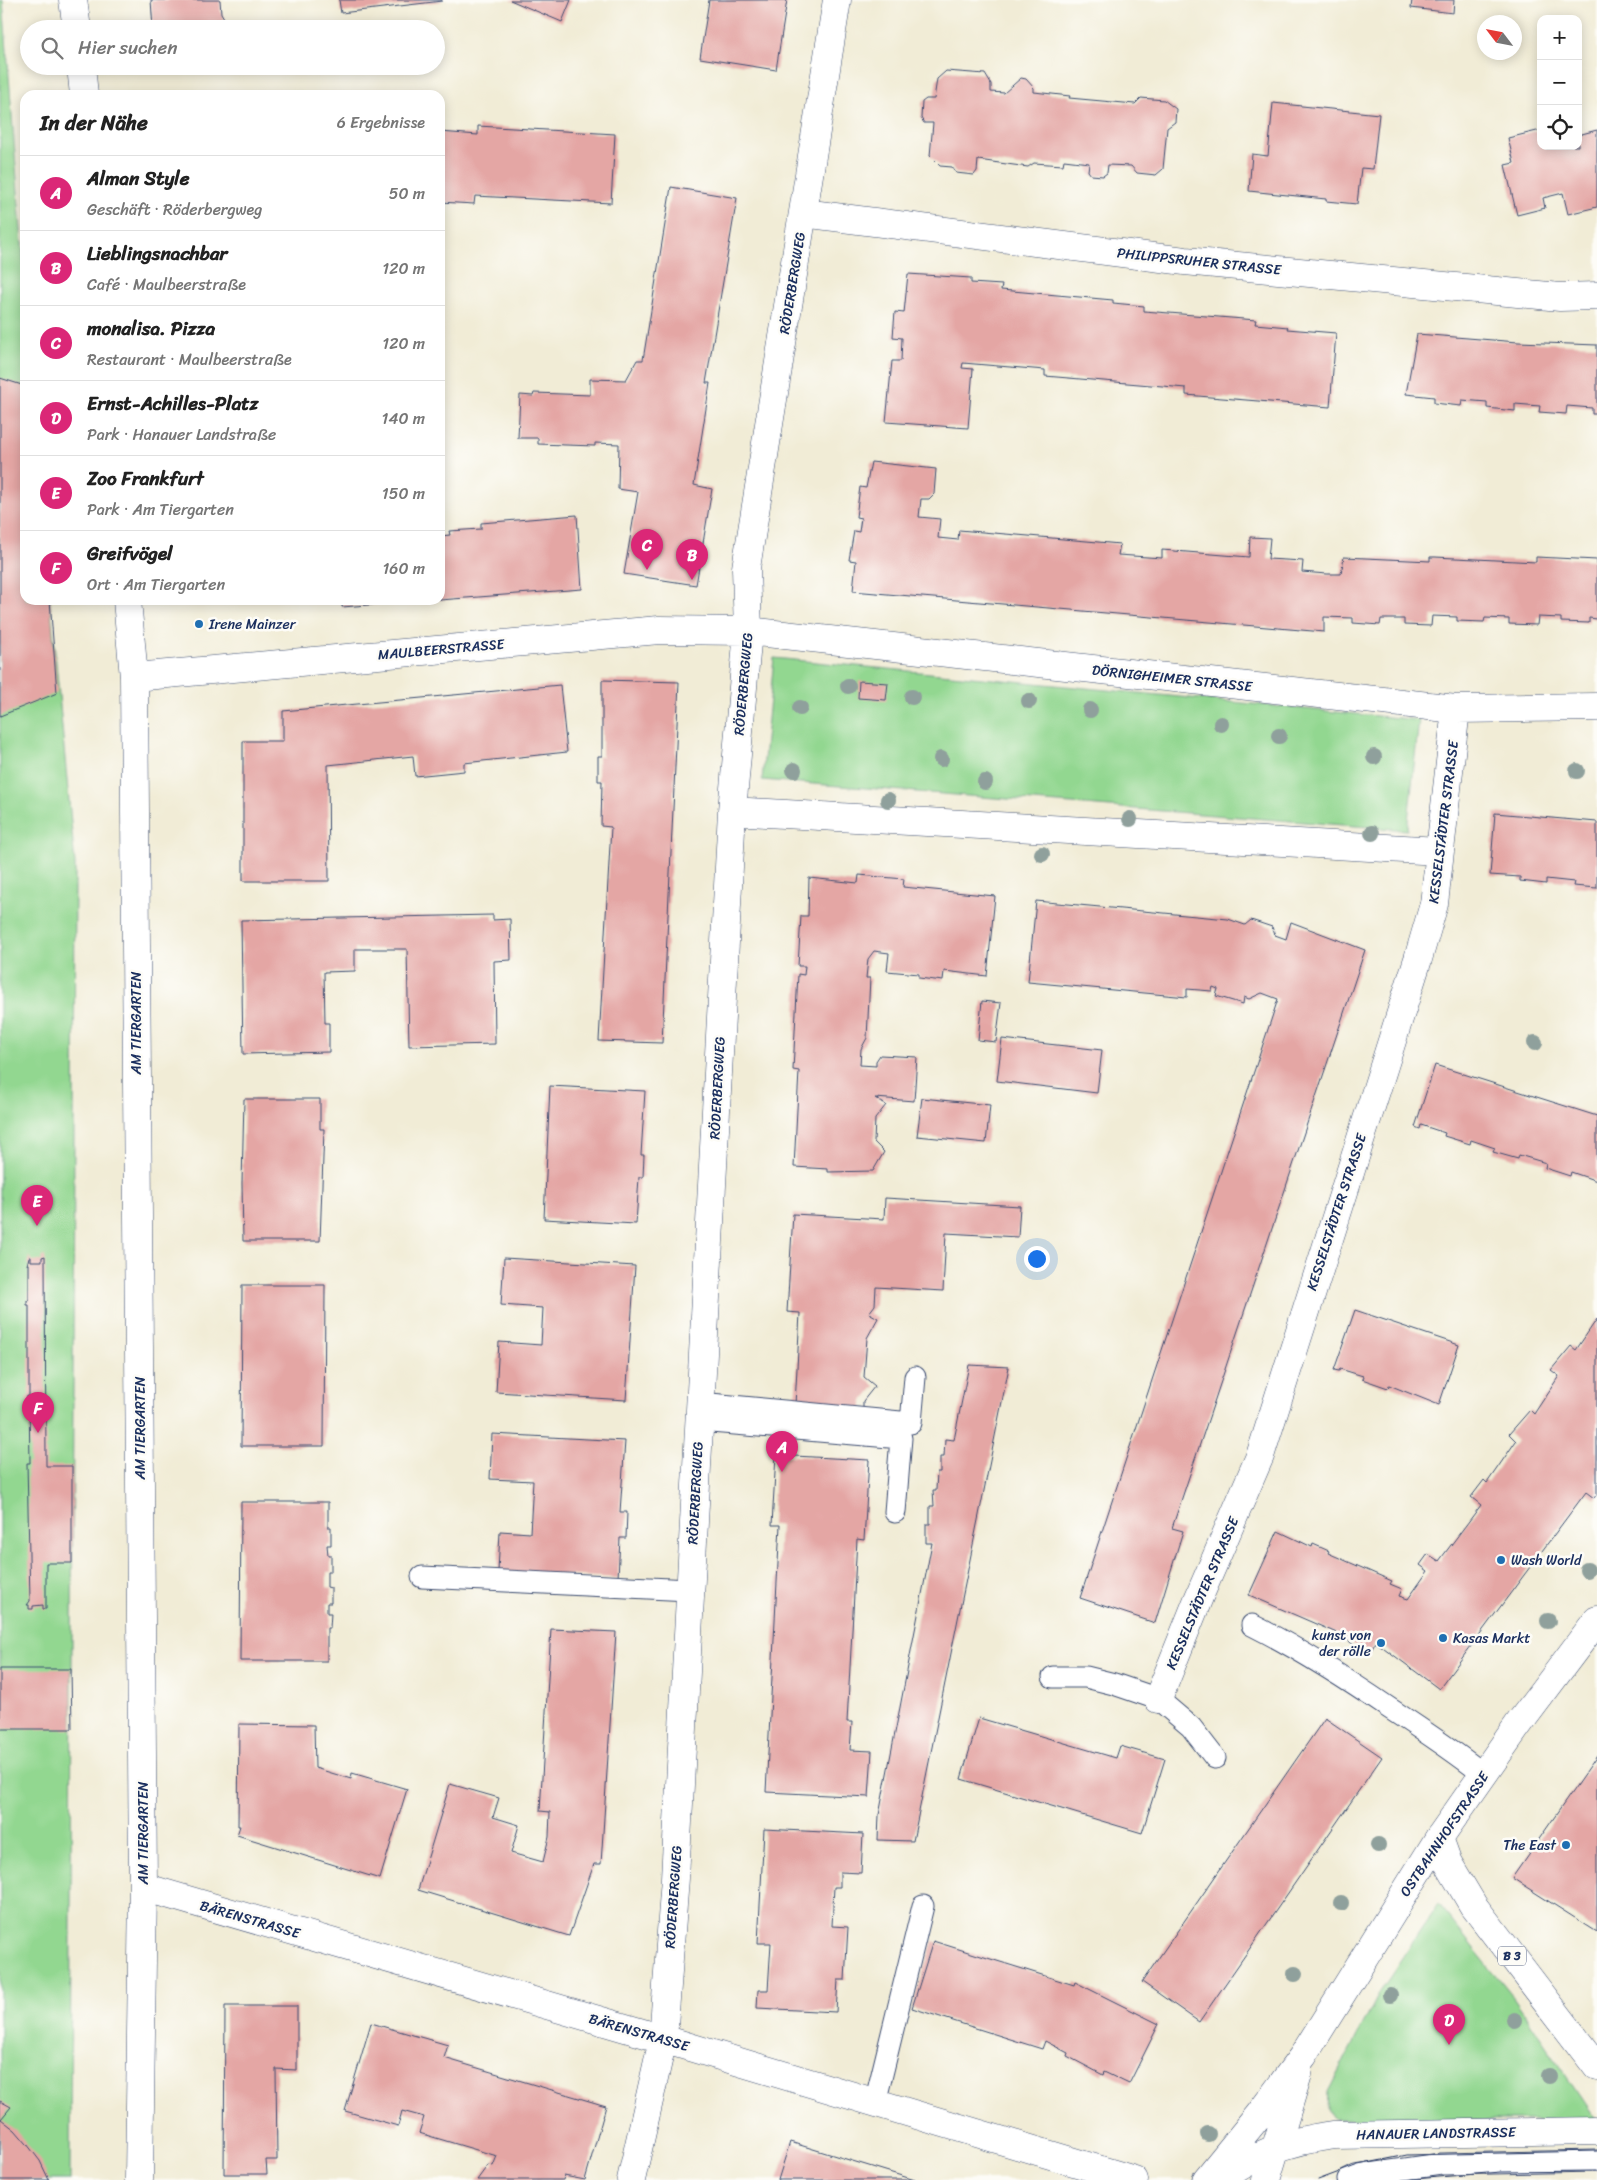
<!DOCTYPE html>
<html lang="de">
<meta charset="utf-8">
<style>
:root{--surface:#fff;--page:#f6f6f6;--text:#222;--muted:#767676;--line:#e0e0e0;--accent:#db2777}
body{margin:0;font-family:Sriracha,sans-serif;background:var(--page);color:var(--text)}
.controls{position:absolute;right:15px;top:15px;display:grid;overflow:hidden;border-radius:10px;box-shadow:0 2px 12px #0003}
.controls button{width:45px;height:45px;display:grid;place-items:center;padding:0;border:0;border-bottom:1px solid var(--line);background:var(--surface);color:var(--text);font:25px sans-serif}
.compass{position:absolute;left:1477px;top:15px;width:45px;height:45px;border-radius:50%;background:var(--surface);box-shadow:0 2px 12px #0003;rotate:302deg}
.you{position:absolute;left:1036px;top:1258px;width:18px;height:18px;margin:-12px;border:4px solid #fff;border-radius:50%;background:#1a73e8;box-shadow:0 0 0 8px #1a73e833}
.badge{display:grid;place-items:center;width:32px;height:32px;border-radius:50%;background:var(--accent);color:#fff;font-size:16px;font-weight:700}
.pin{position:absolute;translate:-50% -41px;filter:drop-shadow(0 1px 2px #0008)}
.pin::after{content:'';position:absolute;top:26px;width:18px;height:15px;background:inherit;clip-path:polygon(0 0,100% 0,50% 100%)}
.list{margin:0;padding:0;list-style:none}
h2{display:flex;justify-content:space-between;align-items:center;height:65px;margin:0;padding:0 20px;font-size:21px}
h2 small{font-size:16px;font-weight:400;color:var(--muted)}
.list li{display:grid;grid-template-columns:32px 1fr auto;gap:15px;align-items:center;box-sizing:border-box;height:75px;padding:0 20px;border-top:1px solid var(--line)}
.list b{display:block;font-size:19px;white-space:nowrap}
.list p{margin:0;font-size:16px;white-space:nowrap;color:var(--muted)}
.list em{font-size:16px;font-style:normal;color:var(--muted)}
.icon{flex:none;width:28px;height:28px;fill:none;stroke:currentColor;stroke-width:2;stroke-linecap:round;stroke-linejoin:round}
.map{position:relative;flex:none;width:1597px;height:2180px;overflow:hidden}
.search{position:absolute;background:var(--surface);box-shadow:0 2px 12px #0003;left:20px;top:20px;width:425px;height:55px;display:flex;align-items:center;gap:12px;box-sizing:border-box;padding:0 18px;border-radius:28px;color:var(--muted);font-size:19px}
.panel{position:absolute;background:var(--surface);box-shadow:0 2px 12px #0003;left:20px;top:90px;width:425px;height:515px;border-radius:15px}
.map>svg:first-child{display:block}
.green{fill:#92d790;stroke:#568377}
.building{fill:#e4a6a4}
.lines{fill:none;stroke-linecap:round;stroke-linejoin:round}
.lane-casing{stroke:#3b4b70;stroke-width:23}
.street-casing{stroke:#3b4b70;stroke-width:29}
.secondary-casing{stroke:#3b4b70;stroke-width:29}
.primary-casing{stroke:#3b4b70;stroke-width:29}
.lane{stroke:#fff;stroke-width:21}
.street{stroke:#fff;stroke-width:28}
.secondary{stroke:#fff;stroke-width:28}
.primary{stroke:#fff;stroke-width:28}
.tram{stroke:#1b2f5e;stroke-width:1}
.tree{fill:#8fa09c}
.poi-dot{fill:#1f6fb2;stroke:#fdfcf7;stroke-width:2}
.labels{text-anchor:middle;stroke-width:5;stroke-linejoin:round;paint-order:stroke}
.shield{fill:#fdfcf7;stroke:#5f6c8c;stroke-width:1}
.shield-label{font-size:12px;font-weight:bold;fill:#1b2f5e}
.street-label{font-size:14px;fill:#1b2f5e;stroke:#fdfcf7}
.poi-label{font-size:14px;fill:#1b2f5e;stroke:#fdfcf7;text-anchor:start}
</style>
<div class="map">
<svg width="1597" height="2180" viewBox="0 0 1597 2180">
<rect width="100%" height="100%" fill="#fdfcf7"/>
<filter id="ink" filterUnits="userSpaceOnUse"><feTurbulence type="fractalNoise" baseFrequency=".02" numOctaves="2"/><feDisplacementMap in="SourceGraphic" scale="10" xChannelSelector="R" yChannelSelector="G"/><feConvolveMatrix kernelMatrix="1 2 1 2 8 2 1 2 1" color-interpolation-filters="sRGB"/></filter>
<filter id="wash" filterUnits="userSpaceOnUse"><feTurbulence type="fractalNoise" baseFrequency=".0096" numOctaves="4" result="noise"/><feDisplacementMap in="SourceGraphic" scale="20" xChannelSelector="R" yChannelSelector="G"/><feGaussianBlur stdDeviation="1.12" result="paint"/><feColorMatrix in="noise" values="0 0 0 0 0 0 0 0 0 0 0 0 0 0 0 0 0 1.4 0 .05"/><feComposite in="paint" operator="in"/></filter>
<g filter="url(#wash)">
<rect width="100%" height="100%" fill="#f1ecd6"/>
<!-- green -->
<path class="green" d="M0 0H3L25 281V600H50L75 864 70 2180H0Z
M774 658 1419 720 1407 830 762 780Z
M1438 1904 1514 1998 1597 2122 1334 2119 1327 2110 1328 2092 1378 1995Z"/>
<g id="blocks">
<!-- building -->
<path class="building" d="M151 0H220L221 13 224 18V27L153 29Z
M339 0H442V1L341 13Z
M510 0H571L562 22Z
M709 0H787L776 70 700 58Z
M1412 0H1454L1453 13 1411 8Z
M946 71 985 74 991 84V92L1004 93 1021 78 1026 79 1034 88V92L1070 96 1069 98 1135 104 1141 98 1164 100 1176 109 1175 122 1167 128 1163 169 1156 175 1137 173 1131 166 1108 165 1107 173 1103 176 1091 175 1088 171 1089 163 1064 160 1063 165 1034 163 1028 167 978 160 977 171 974 175 956 173 952 167 940 166 930 156 933 123H924L921 118 922 102 926 99H934L937 79Z
M1273 103 1379 114 1373 169 1361 168 1357 204 1326 201V199L1249 191 1252 154 1268 156Z
M478 126 615 134 611 203 475 196 474 204 440 202V132L478 135Z
M1541 130V146H1578V135L1597 130V207L1568 214 1563 193 1543 198 1545 208 1517 215 1505 165 1514 163 1508 138Z
M671 187 737 198 706 383H710L694 485 712 489 696 585 624 574 638 492 618 489 619 444 595 443V446L538 444V438H518L520 395 533 396 534 393 590 395V379L626 380 637 360H643Z
M908 274 971 278V283L1002 285 1001 290 1113 300V303L1144 306V311L1256 320 1255 324 1288 327 1287 329 1336 333 1330 407 1186 395V388L1045 376V370L963 363 962 368 973 369 968 428 886 422 892 361H901L902 338 893 337 895 312 904 313Z
M1417 334 1518 342 1597 345V414H1592V408L1567 406 1566 414 1539 412 1540 406 1515 404V411L1487 408V402L1462 400 1461 406 1434 403V397L1406 394Z
M0 378 25 386V600H50L57 693 0 716Z
M871 462 936 469 934 494 929 499H921L919 517 940 519 938 538 958 540 959 530 1098 542 1120 544 1118 555 1162 558V550L1249 557 1250 537 1270 538 1268 559 1303 561 1302 572 1327 574H1341L1344 557 1430 561V557H1435L1536 562V557L1597 560V619L1589 618V623L1561 622V618L1538 617 1537 625 1509 624V619L1485 618 1484 622 1457 621V617L1432 616 1431 626 1404 625V619H1381L1380 625 1353 623V618L1324 617V632L853 591 856 561 849 560 854 531 859 532 861 518 856 517 860 487 866 488Z
M577 515 582 589 440 600V536L450 535 449 531 481 529V523Z
M342 600H420V601L342 607Z
M602 680 679 682 662 1043 599 1041 611 827 601 826 602 781H598V756H602Z
M859 681 888 683 886 700 858 698Z
M560 685 567 752 464 763V771L415 776 413 756 328 765 329 881H243V741H283V711Z
M1495 813 1597 822V888L1573 886 1574 882 1546 879V884L1520 881V877L1490 875Z
M859 875 904 879 903 887 995 896 987 976 944 971 943 981 919 978V974L887 971 889 953 874 951 868 959 866 978H870L867 1038 861 1049 860 1065 876 1066V1061L880 1055 917 1057 914 1101 875 1098 886 1105 875 1119 874 1142 884 1152 873 1171 828 1172V1169L794 1167 799 1071 793 1070 798 974 804 975 805 966H798L801 916H808L809 878 858 883Z
M1036 901 1228 919 1245 925 1251 920 1272 927 1275 935 1286 939 1291 922 1365 950 1172 1528 1183 1531 1155 1623 1080 1598 1278 999 1262 993 1249 999 1244 997 1243 1004 1216 996 1218 989 1213 987 1212 991 1187 989V997L1028 982Z
M493 915V920L510 919 511 960 494 961 495 1044 409 1046 407 949H355V971L324 972 325 1023H329V1052L243 1054 241 920Z
M982 1001 1001 1003 996 1042 978 1040Z
M1002 1039 1102 1050 1097 1093 997 1081Z
M1435 1065 1597 1116V1181L1571 1172 1570 1176 1545 1168 1546 1163 1519 1155 1518 1159 1493 1152 1495 1148 1471 1140 1470 1144 1444 1136 1445 1133 1421 1125 1420 1129 1415 1127Z
M550 1086 645 1091 641 1155H644L643 1177H639L636 1224 544 1219Z
M922 1098 990 1105 986 1143 917 1136Z
M244 1099H320V1129H324L320 1241H243L242 1183Z
M885 1198 1020 1206 1018 1237 946 1233 943 1291 876 1287 875 1305 869 1313 878 1318 867 1338 864 1377 875 1386 863 1401V1409L795 1405 800 1313 787 1312 793 1214 884 1219Z
M45 1256 46 1466H72V1563H46V1609H43V1605L33 1606V1609H29V1605H27L30 1601 27 1463H30L29 1403H27V1396L29 1397V1305H27V1301H29V1264L27 1265 29 1257H31V1261H42V1257Z
M504 1258 635 1266 626 1400 496 1392 499 1342 541 1345 543 1308 501 1305Z
M242 1285H325L324 1446H241Z
M1355 1310 1459 1345 1439 1405 1389 1385 1388 1388 1362 1379 1363 1376 1340 1369 1339 1371 1334 1370Z
M1597 1319V1494L1594 1498 1586 1492 1439 1689 1376 1642 1368 1655 1339 1634 1249 1595 1278 1531 1312 1547 1313 1544 1329 1551 1328 1553 1392 1581 1390 1584 1402 1589 1399 1596 1408 1599 1428 1571 1420 1565 1428 1554 1439 1561 1481 1505 1471 1497 1484 1480 1487 1483 1516 1441 1509 1434 1530 1410 1534 1414 1559 1376 1551 1370 1571 1346 1576 1350Z
M969 1365 1009 1367 913 1841 878 1840 879 1815 932 1543H926V1524H930V1506H934L933 1490H936L937 1472H940V1457H944L945 1439 954 1440Z
M492 1434 625 1441 620 1512H627L626 1538H620L618 1578 498 1572 500 1531 530 1533 533 1481 490 1479Z
M776 1455 869 1460 864 1540 857 1539 847 1722H852L850 1750 872 1751 869 1797 766 1792 780 1525H772Z
M241 1502H328V1527H331V1545H327L328 1555H331V1572H327V1587L331 1588V1603H327V1613H331L330 1628H327V1661H240Z
M551 1629 616 1632 601 1864H594L569 1936 418 1890 450 1784 499 1798 493 1817 519 1825 511 1853 543 1862 549 1837 550 1812 540 1811Z
M0 1669H71L72 1729H0Z
M979 1718 1116 1758 1120 1746 1165 1759 1142 1833 961 1779Z
M1325 1718 1382 1757 1199 2022 1142 1982Z
M239 1724 314 1725 315 1768 351 1779 352 1773 407 1789 380 1879 237 1835 240 1826H238Z
M1597 1756V1932L1512 1878Z
M764 1829 863 1834 861 1873 840 1872V1887H834L832 1926 848 1927 845 1980H838L836 2012 757 2008 758 1990H768L771 1943H758Z
M933 1941 1074 1985 1075 1982 1159 2024 1129 2084 1104 2072 1103 2075 1067 2056 1068 2053 1045 2041 1042 2049 912 2008Z
M225 2006H297V2070L276 2069 277 2160H266L267 2174H224Z
M371 2023 448 2045 444 2058 606 2106 585 2180 564 2176 563 2180H477L488 2165 493 2166 497 2156 419 2133 424 2117 402 2111 398 2126 345 2111Z
M0 2101 11 2107 1 2119 15 2130 27 2144 40 2161 49 2180H0Z
M790 2142 915 2180H778Z"/>
</g>
</g>
<g filter="url(#ink)">
<use href="#blocks" fill-opacity="0" stroke="#3b4b70" stroke-width="1"/>
<g class="lines">
<defs>
<path id="lane" d="M700 1403 911 1423 915 1377
M699 1421 901 1438 895 1512
M422 1577 690 1590
M1252 1625C1300 1649 1345 1678 1389 1708 1421 1729 1453 1750 1483 1774
M1053 1677H1086L1114 1684 1158 1699 1191 1727 1215 1758
M875 2103 923 1906
M1348 2180 1356 2176 1441 2164 1597 2161"/>
<path id="street" d="M73 0 77 29
M81 66 84 95
M803 213 1185 261 1560 297 1597 296
M127 600 134 677 143 1887 139 2180
M134 677 659 630 748 631 1456 709 1597 707
M732 811 1439 851
M1158 1699 1199 1597 1260 1456 1418 959 1434 904 1456 709
M143 1887 663 2039 1134 2180
M631 2180 663 2039 675 1878 732 811 748 631 746 568 837 0"/>
<path id="secondary" d="M1206 2180 1259 2115 1303 2056 1439 1838
M1220 2180C1258 2152 1288 2141 1334 2135L1597 2131
M1266 2180 1298 2074"/>
<path id="primary" d="M1597 1620 1518 1725 1439 1838 1448 1863 1473 1905 1597 2067"/>
</defs>
<!-- lane casing -->
<use href="#lane" class="lane-casing"/>
<!-- street casing -->
<use href="#street" class="street-casing"/>
<!-- secondary casing -->
<use href="#secondary" class="secondary-casing"/>
<!-- primary casing -->
<use href="#primary" class="primary-casing"/>
<!-- lane -->
<use href="#lane" class="lane"/>
<!-- street -->
<use href="#street" class="street"/>
<!-- secondary -->
<use href="#secondary" class="secondary"/>
<!-- primary -->
<use href="#primary" class="primary"/>
<!-- tram -->
<path class="tram" d="M1318 2180 1358 2165 1407 2155 1597 2151
M1402 2180 1500 2172 1597 2171"/>
</g>
<!-- trees -->
<g class="tree">
<circle cx="848" cy="686" r="8"/>
<circle cx="912" cy="697" r="8"/>
<circle cx="1029" cy="701" r="8"/>
<circle cx="800" cy="708" r="8"/>
<circle cx="1090" cy="710" r="8"/>
<circle cx="1221" cy="724" r="8"/>
<circle cx="1279" cy="736" r="8"/>
<circle cx="1374" cy="757" r="8"/>
<circle cx="941" cy="759" r="8"/>
<circle cx="794" cy="770" r="8"/>
<circle cx="1577" cy="771" r="8"/>
<circle cx="985" cy="782" r="8"/>
<circle cx="888" cy="800" r="8"/>
<circle cx="1130" cy="819" r="8"/>
<circle cx="1372" cy="833" r="8"/>
<circle cx="1042" cy="854" r="8"/>
<circle cx="1535" cy="1043" r="8"/>
<circle cx="1587" cy="1570" r="8"/>
<circle cx="1548" cy="1621" r="8"/>
<circle cx="1378" cy="1845" r="8"/>
<circle cx="1341" cy="1903" r="8"/>
<circle cx="1295" cy="1974" r="8"/>
<circle cx="1390" cy="1995" r="8"/>
<circle cx="1514" cy="2020" r="8"/>
<circle cx="1549" cy="2076" r="8"/>
<circle cx="1208" cy="2134" r="8"/>
</g>
</g>
<!-- markers -->
<g class="poi-dot">
<circle cx="199" cy="624" r="5"/>
<circle cx="1501" cy="1560" r="5"/>
<circle cx="1443" cy="1638" r="5"/>
<circle cx="1381" cy="1643" r="5"/>
<circle cx="1566" cy="1845" r="5"/>
</g>
<g class="labels">
<!-- shield labels -->
<rect class="shield" x="1498" y="1946.5" width="28" height="19" rx="4"/>
<g class="shield-label">
<text x="1512" y="1960">B 3</text>
</g>
<!-- street labels -->
<g class="street-label">
<text transform="translate(1199 261) rotate(6)" y="5">PHILIPPSRUHER STRASSE</text>
<text transform="translate(792 283) rotate(-81)" y="5">RÖDERBERGWEG</text>
<text transform="translate(441 649) rotate(-5)" y="5">MAULBEERSTRASSE</text>
<text transform="translate(1172 678) rotate(6)" y="5">DÖRNIGHEIMER STRASSE</text>
<text transform="translate(743 684) rotate(-85)" y="5">RÖDERBERGWEG</text>
<text transform="translate(1443 822) rotate(-83)" y="5">KESSELSTÄDTER STRASSE</text>
<text transform="translate(136 1023) rotate(-90)" y="5">AM TIERGARTEN</text>
<text transform="translate(717 1088) rotate(-87)" y="5">RÖDERBERGWEG</text>
<text transform="translate(1336 1212) rotate(-72)" y="5">KESSELSTÄDTER STRASSE</text>
<text transform="translate(140 1428) rotate(-90)" y="5">AM TIERGARTEN</text>
<text transform="translate(695 1493) rotate(-87)" y="5">RÖDERBERGWEG</text>
<text transform="translate(1202 1593) rotate(-67)" y="5">KESSELSTÄDTER STRASSE</text>
<text transform="translate(143 1833) rotate(-90)" y="5">AM TIERGARTEN</text>
<text transform="translate(1444 1834) rotate(-56)" y="5">OSTBAHNHOFSTRASSE</text>
<text transform="translate(673 1897) rotate(-86)" y="5">RÖDERBERGWEG</text>
<text transform="translate(250 1919) rotate(16)" y="5">BÄRENSTRASSE</text>
<text transform="translate(639 2032) rotate(16)" y="5">BÄRENSTRASSE</text>
<text transform="translate(1436 2133) rotate(-1)" y="5">HANAUER LANDSTRASSE</text>
</g>
<!-- poi labels -->
<g class="poi-label">
<text x="209" y="629">Irene Mainzer</text>
<text x="1511" y="1565">Wash World</text>
<text x="1371" y="1640" text-anchor="end">kunst von<tspan x="1371" dy="16">der rölle</tspan></text>
<text x="1453" y="1643">Kasas Markt</text>
<text x="1556" y="1850" text-anchor="end">The East</text>
</g>
</g>
</svg>
<div class="controls">
<button>+</button>
<button>−</button>
<button><svg class="icon" aria-label="locate" viewBox="0 0 24 24"><circle cx="12" cy="12" r="6"/><path d="M12 2v4M12 18v4M2 12h4M18 12h4"/></svg></button>
</div>
<svg class="compass" viewBox="-18 -18 36 36"><path d="M0-13l5 13h-10z" fill="#e53935"/><path d="M0 13l5-13h-10z" fill="#767676"/></svg>
<div class="you"></div>
<div class="pin badge" style="left:782px;top:1472px">A</div>
<div class="pin badge" style="left:692px;top:580px">B</div>
<div class="pin badge" style="left:647px;top:570px">C</div>
<div class="pin badge" style="left:1449px;top:2045px">D</div>
<div class="pin badge" style="left:37px;top:1226px">E</div>
<div class="pin badge" style="left:38px;top:1433px">F</div>
<div class="search"><svg class="icon" aria-label="search" viewBox="0 0 24 24"><circle cx="10" cy="10" r="6"/><path d="M15 15l6 6"/></svg>Hier suchen</div>
<section class="panel">
<h2>In der Nähe<small>6 Ergebnisse</small></h2>
<ul class="list">
<li><span class="badge">A</span><div><b>Alman Style</b><p>Geschäft · Röderbergweg</p></div><em>50 m</em></li>
<li><span class="badge">B</span><div><b>Lieblingsnachbar</b><p>Café · Maulbeerstraße</p></div><em>120 m</em></li>
<li><span class="badge">C</span><div><b>monalisa. Pizza</b><p>Restaurant · Maulbeerstraße</p></div><em>120 m</em></li>
<li><span class="badge">D</span><div><b>Ernst-Achilles-Platz</b><p>Park · Hanauer Landstraße</p></div><em>140 m</em></li>
<li><span class="badge">E</span><div><b>Zoo Frankfurt</b><p>Park · Am Tiergarten</p></div><em>150 m</em></li>
<li><span class="badge">F</span><div><b>Greifvögel</b><p>Ort · Am Tiergarten</p></div><em>160 m</em></li>
</ul>
</section>
</div>
